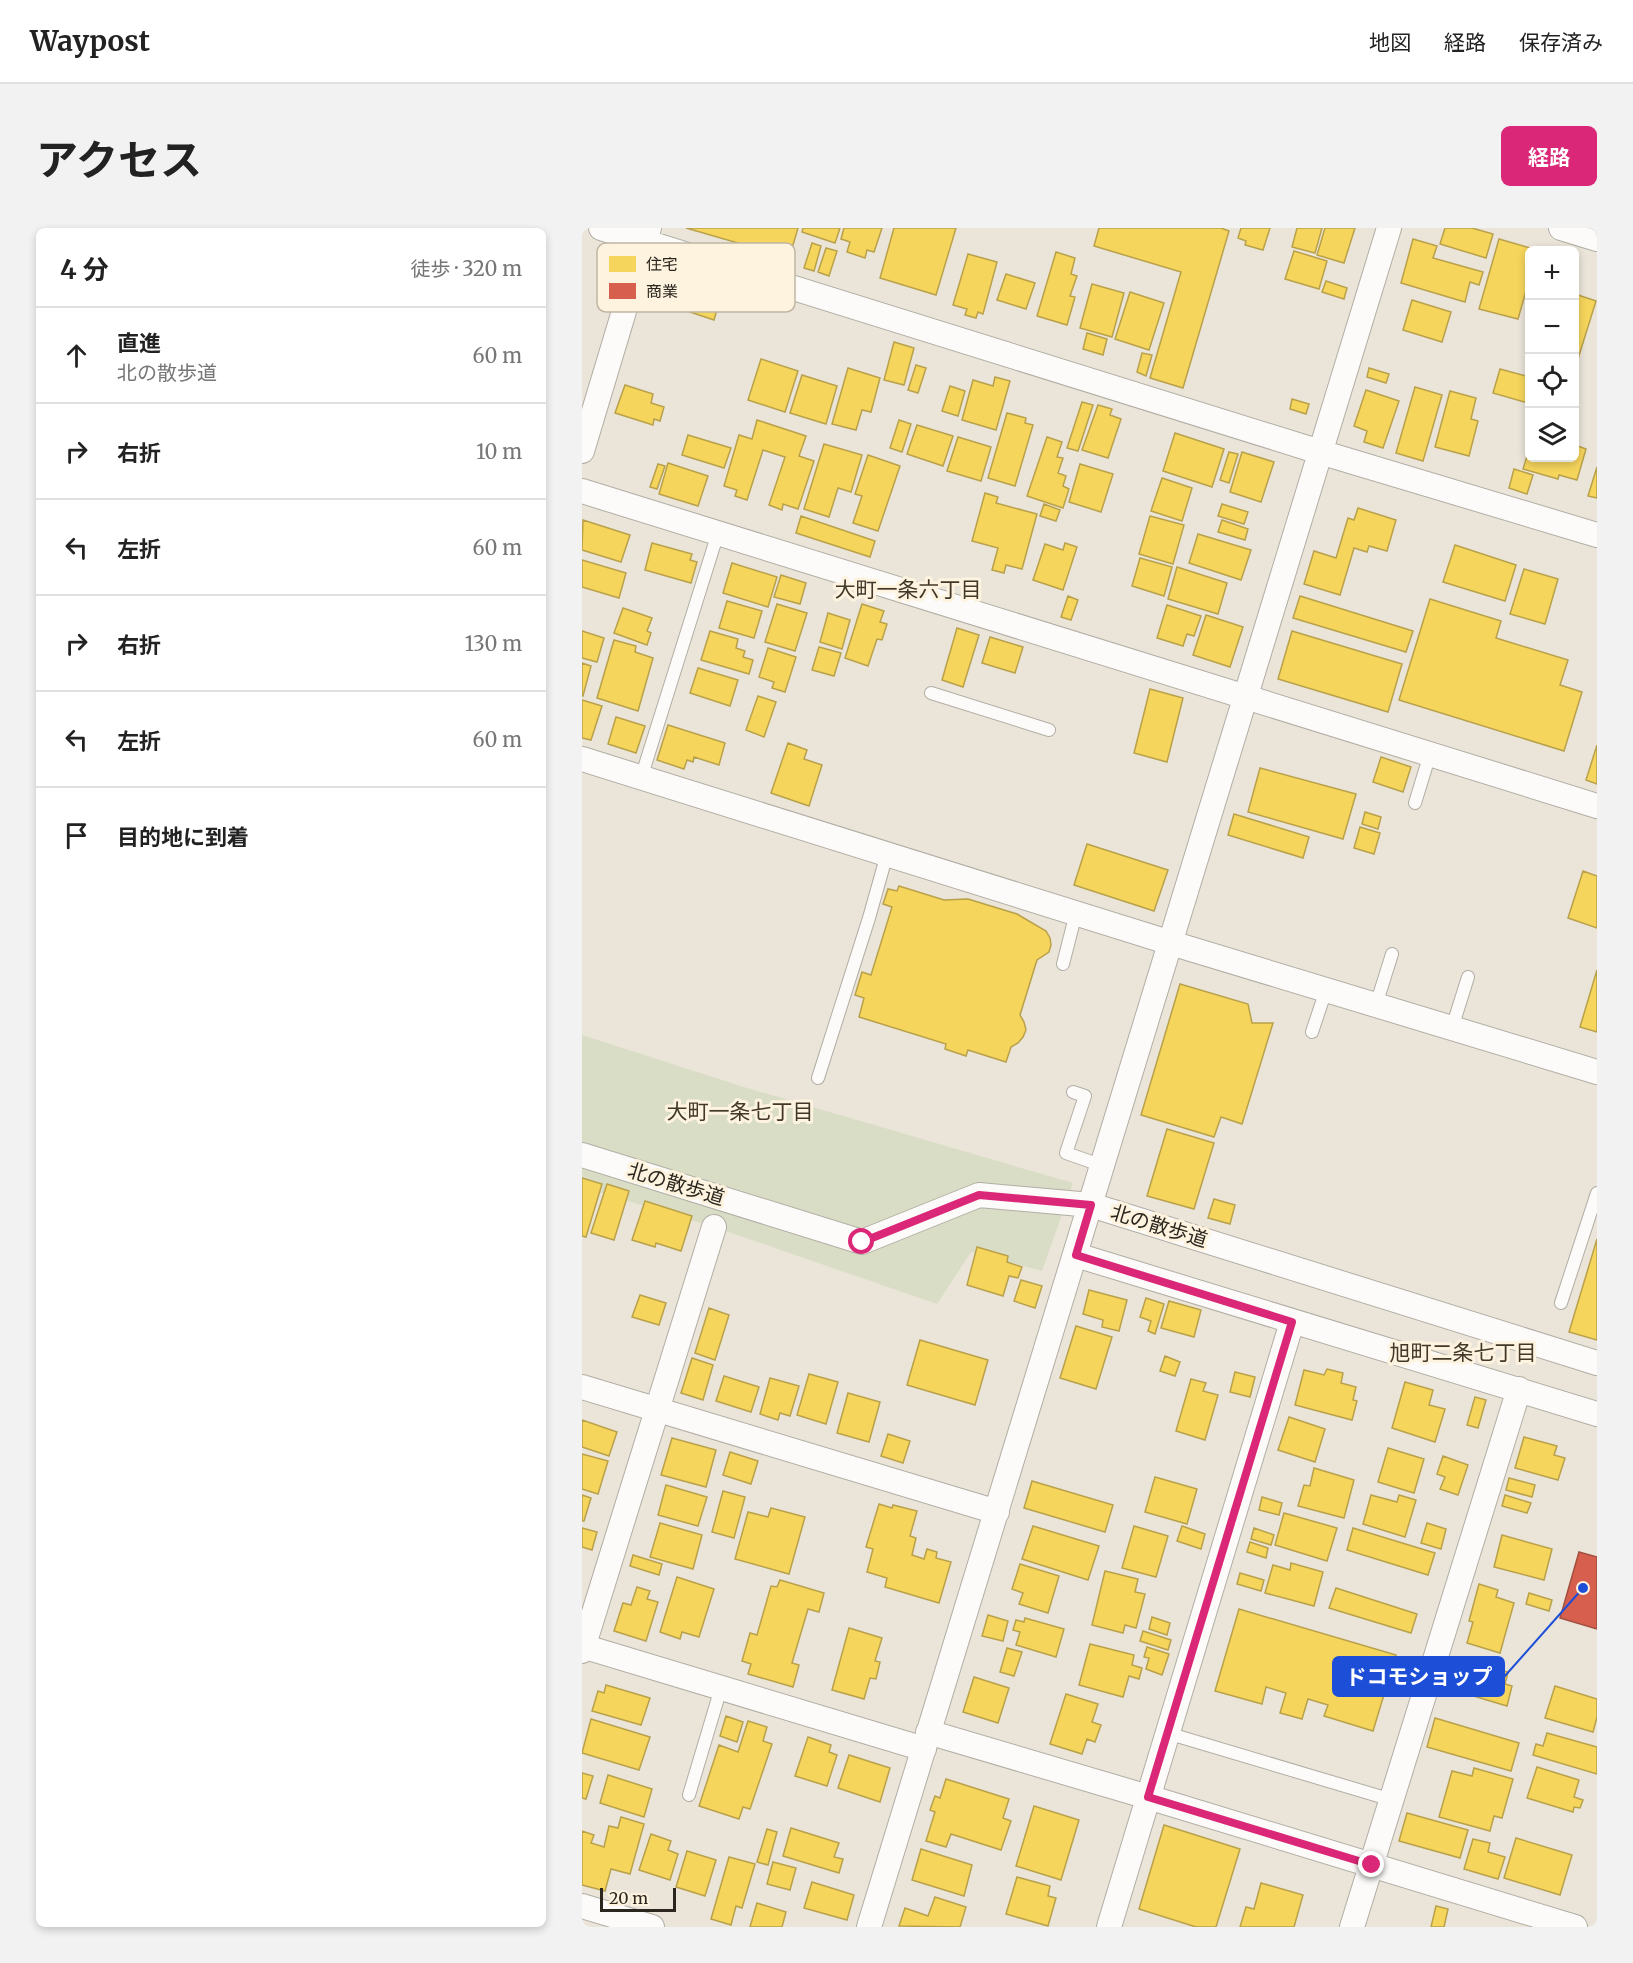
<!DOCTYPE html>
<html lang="ja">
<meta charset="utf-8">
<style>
:root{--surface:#fff;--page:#f2f2f2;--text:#222;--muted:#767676;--line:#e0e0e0;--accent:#db2777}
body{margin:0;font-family:Merriweather,"Noto Sans JP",serif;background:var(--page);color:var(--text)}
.controls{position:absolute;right:18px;top:18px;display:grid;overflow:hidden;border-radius:9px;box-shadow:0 3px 9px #0003}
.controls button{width:54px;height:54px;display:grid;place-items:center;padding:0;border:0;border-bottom:2px solid var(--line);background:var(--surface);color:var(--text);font:30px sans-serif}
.scale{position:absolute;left:18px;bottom:15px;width:76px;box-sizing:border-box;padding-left:6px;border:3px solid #2b271f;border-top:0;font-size:16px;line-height:21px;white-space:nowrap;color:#2b271f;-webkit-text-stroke:4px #fef3df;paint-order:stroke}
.stop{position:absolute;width:18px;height:18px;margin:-14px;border:4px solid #db2777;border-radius:50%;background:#fff}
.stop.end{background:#db2777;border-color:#fff;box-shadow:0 2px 6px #0008}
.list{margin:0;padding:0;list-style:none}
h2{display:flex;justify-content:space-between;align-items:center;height:78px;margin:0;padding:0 24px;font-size:26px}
h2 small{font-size:20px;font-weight:400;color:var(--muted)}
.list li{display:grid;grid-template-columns:39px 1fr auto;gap:18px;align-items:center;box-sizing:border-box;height:96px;padding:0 24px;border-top:2px solid var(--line)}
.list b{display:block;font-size:22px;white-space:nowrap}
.list p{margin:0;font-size:20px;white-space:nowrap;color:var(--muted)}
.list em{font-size:20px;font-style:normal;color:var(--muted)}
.icon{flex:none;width:33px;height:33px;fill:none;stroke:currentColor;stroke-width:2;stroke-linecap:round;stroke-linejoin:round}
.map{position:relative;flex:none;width:1015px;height:1699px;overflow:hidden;border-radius:9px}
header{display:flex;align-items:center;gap:36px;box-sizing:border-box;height:84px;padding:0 30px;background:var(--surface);border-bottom:2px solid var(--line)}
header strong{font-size:28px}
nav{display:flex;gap:33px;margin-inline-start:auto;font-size:21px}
.intro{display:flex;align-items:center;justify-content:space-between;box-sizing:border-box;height:144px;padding:0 36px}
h1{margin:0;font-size:42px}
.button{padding:15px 27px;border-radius:9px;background:var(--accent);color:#fff;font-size:21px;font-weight:700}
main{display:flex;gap:36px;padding:0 36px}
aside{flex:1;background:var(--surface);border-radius:9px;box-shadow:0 3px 9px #0003}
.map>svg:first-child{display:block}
.green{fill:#daddc5}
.homes{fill:#f6d55c;stroke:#b9a14a;stroke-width:1.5}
.shops{fill:#d6604d;stroke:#a34f3f;stroke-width:1.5}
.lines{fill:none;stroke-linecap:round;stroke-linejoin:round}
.lane-casing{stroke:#b2aea5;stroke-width:14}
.street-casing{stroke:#b2aea5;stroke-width:26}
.lane{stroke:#fcfbf9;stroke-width:12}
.street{stroke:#fcfbf9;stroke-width:24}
.route{stroke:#db2777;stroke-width:8}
.labels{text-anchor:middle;stroke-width:6;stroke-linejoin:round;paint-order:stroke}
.street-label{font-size:20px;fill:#2b271f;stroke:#fef3df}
.neighbourhood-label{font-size:21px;fill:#413829;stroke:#fef3df}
.key{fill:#fef3df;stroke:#bfb6a5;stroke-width:1.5}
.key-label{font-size:16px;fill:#2b271f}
.leader{fill:none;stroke:#1d4ed8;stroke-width:2}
.callout-dot{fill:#1d4ed8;stroke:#fef3df;stroke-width:2}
.callout{fill:#1d4ed8;stroke:#1d4ed8;stroke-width:2}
.callout-label{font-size:21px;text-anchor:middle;font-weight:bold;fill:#fff}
</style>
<header>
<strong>Waypost</strong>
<nav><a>地図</a><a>経路</a><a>保存済み</a></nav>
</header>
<div class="intro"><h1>アクセス</h1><a class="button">経路</a></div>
<main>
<aside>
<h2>4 分<small>徒歩 · 320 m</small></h2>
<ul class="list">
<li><svg class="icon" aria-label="ahead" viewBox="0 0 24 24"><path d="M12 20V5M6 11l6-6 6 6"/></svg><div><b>直進</b><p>北の散歩道</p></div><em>60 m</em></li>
<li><svg class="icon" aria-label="right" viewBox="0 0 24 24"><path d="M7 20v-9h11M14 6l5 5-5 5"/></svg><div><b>右折</b></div><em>10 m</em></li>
<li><svg class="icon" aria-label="left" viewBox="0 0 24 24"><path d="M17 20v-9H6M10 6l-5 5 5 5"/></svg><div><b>左折</b></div><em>60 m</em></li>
<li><svg class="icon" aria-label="right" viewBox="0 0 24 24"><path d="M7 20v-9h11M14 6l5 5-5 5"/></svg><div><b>右折</b></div><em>130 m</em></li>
<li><svg class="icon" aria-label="left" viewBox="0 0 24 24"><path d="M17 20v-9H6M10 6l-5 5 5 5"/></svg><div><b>左折</b></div><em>60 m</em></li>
<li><svg class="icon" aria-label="arrive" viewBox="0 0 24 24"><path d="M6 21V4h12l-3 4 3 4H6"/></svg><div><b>目的地に到着</b></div></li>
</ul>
</aside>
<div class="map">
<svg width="1015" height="1699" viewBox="0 0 1015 1699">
<rect width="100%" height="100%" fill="#eae4d9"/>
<!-- green -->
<path class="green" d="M0 807 165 860 491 955 460 1043 389 1024 355 1076 132 999 0 959Z"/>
<!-- homes -->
<path class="homes" d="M104 0H216L206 34 183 27 184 23Z
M221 0H258L253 15 220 4Z
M262 0H300L292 24 285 22 283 30 265 24 268 14 259 11Z
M312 0H374L354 67 298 50Z
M517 0H639L647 3 601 160 568 150 599 44 512 18Z
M659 0H688L681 22 663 17 664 13 656 10Z
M715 0H740L733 25 710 19Z
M743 0H773L762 35 735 27Z
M863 0H890L911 6 904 30 858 16Z
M831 11 855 18 851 30 901 44 897 57 888 54 883 74 819 55Z
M917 11 955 22H948V49L936 91 897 81Z
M230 15 239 18 232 43 222 40Z
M244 20 255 23 247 48 236 44Z
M712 23 745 33 737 61 703 51Z
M474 24 493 30 489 46 495 48 488 68 493 69 485 97 455 88Z
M386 26 415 34 401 86 396 84 394 90 383 87 385 81 371 77Z
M424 46 453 55 444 81 415 72Z
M104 52 140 64 132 92 108 84 111 74 98 70Z
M744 53 765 60 762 71 740 64Z
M510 56 542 65 530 109 498 100Z
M548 64 582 75 567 122 533 111Z
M993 66 1014 73 995 134H993Z
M830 72 869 84 860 114 821 102Z
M505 105 525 111 521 127 501 121Z
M312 114 332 120 322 157 302 152Z
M560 125 570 127 564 148 555 144Z
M179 131 216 143 203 184 166 172Z
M334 137 344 140 336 165 326 162Z
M266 140 298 150 289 184 280 182 274 202 250 196Z
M787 140 807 146 804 155 785 149Z
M918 141 948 149 946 175 911 165Z
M220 147 255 158 244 196 208 185Z
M413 149 428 153 414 202 380 192 391 152 411 158Z
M43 157 71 166 69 175 82 179 78 193 72 191 71 197 33 185Z
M368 158 383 163 376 188 360 183Z
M833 159 860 167 841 233 814 225Z
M784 162 817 173 801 220 782 214 785 203 772 198Z
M868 163 894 170 889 191 896 193 887 228 853 219Z
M710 171 727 176 724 186 708 181Z
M500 174 511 177 496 223 485 220Z
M516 177 530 181 528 187 539 191 526 230 500 222Z
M425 185 444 190 443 195 451 197 433 258 406 250Z
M175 192 224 208 217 228 232 233 216 281 201 276 200 282 187 277 203 229 181 222 165 272 153 268 155 262 142 258 157 207 170 211Z
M317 192 329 196 320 224 308 220Z
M335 197 371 208 361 238 325 226Z
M593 205 642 221 630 259 581 243Z
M106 207 149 220 142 240 100 227Z
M376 209 409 219 399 253 365 243Z
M465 209 480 214 475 229 481 230 476 245 484 248 481 258 487 261 481 280 445 268Z
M242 216 280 227 269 264 256 260 247 289 222 281Z
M993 217 1004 221 995 252 977 247 976 251 941 241 948 219V230H993Z
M647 224 656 226 647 255 638 252Z
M660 224 692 234 679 274 648 264Z
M286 227 318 238 296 303 271 295 280 268 273 266Z
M86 235 126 248 116 278 77 266Z
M76 236 83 238 75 261 68 259Z
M498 236 531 246 519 284 487 274Z
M1015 239V270L1006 268Z
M932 241 951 247 945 266 927 260Z
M580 250 610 260 600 293 569 283Z
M403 265 416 269 414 275 455 286 440 341 424 337 422 345 410 342 416 320 390 313Z
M462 276 478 282 474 293 458 288Z
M640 276 666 284 662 296 636 288Z
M776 280 814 292 805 323 787 318 785 324 772 320 758 367 722 356 732 323 754 330 766 290 772 292Z
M219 288 293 313 288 329 214 305Z
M568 288 602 297 591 336 557 326Z
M1 292 48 307 39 334 0 322Z
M640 292 666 301 663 312 636 304Z
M616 306 669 322 659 352 607 335Z
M70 315 110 326 108 332 115 334 109 355 63 342Z
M483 315 495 319 481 362 451 352 463 316 481 322Z
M873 317 934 337 923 373 861 354Z
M558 330 590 339 582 368 550 358Z
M0 332 44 345 37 370 0 359Z
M150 335 195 349 186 379 141 365Z
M595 339 645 355 636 386 586 371Z
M942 341 976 351 963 396 928 386Z
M199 347 224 355 218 376 192 369Z
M486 368 496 372 489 392 479 389Z
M718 368 831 403 824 424 711 390Z
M848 371 919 393 914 410 986 432 978 457 1000 464 982 523 817 472Z
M145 373 180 383 172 410 137 400Z
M195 376 225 385 213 423 183 414Z
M280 376 302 383 298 394 305 396 300 412 295 411 286 438 263 430Z
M585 377 619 388 612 408 605 406 601 418 575 410Z
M41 380 70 390 65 403 69 405 65 417 32 405Z
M246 385 268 392 260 421 238 414Z
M624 387 661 399 648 439 611 427Z
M375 400 397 407 381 459 360 452Z
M0 403 22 410 15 434 0 430Z
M128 403 156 411 154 420 163 423 161 429 171 432 167 446 119 432Z
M710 403 820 436 806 484 696 451Z
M408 409 441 419 433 445 400 435Z
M32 412 54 418 53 424 71 430 56 483 15 470Z
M237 419 259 425 252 448 230 442Z
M186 420 214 429 203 464 190 460 192 454 177 449Z
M0 435 9 438 1 468H0Z
M116 440 156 452 148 478 108 465Z
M568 461 601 470 585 534 552 525Z
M176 468 194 474 182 509 164 502Z
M0 472 20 478 9 512 0 510Z
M34 489 63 498 54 525 26 516Z
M86 497 143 515 137 537 112 529 111 534 105 532 102 541 75 532Z
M206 515 225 522 222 531 240 537 227 578 189 565Z
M1015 517V556L1004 552Z
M799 529 829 539 821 564 791 554Z
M678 540 774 566 761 611 666 584Z
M783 584 799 589 796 601 780 596Z
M652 586 727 609 721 630 646 607Z
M778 599 798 605 792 626 772 620Z
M505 616 586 642 572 683 492 657Z
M1001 643 1015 648V700L986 690Z
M317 658 362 672 386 671 435 686 464 703 468 710 469 717 467 724 455 732 438 787 442 794 444 802 441 809 436 815 429 819 424 834 386 822 384 828 363 821 364 816 277 789 282 770 273 767 280 744 289 747 310 679 301 676 306 661 315 663Z
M1015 742V804L998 799Z
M598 756 666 776 670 795H691L660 896 639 889 632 909 559 887Z
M585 901 632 915 612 981 565 968Z
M0 950 20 956 4 1009 0 1008Z
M25 956 47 963 32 1012 9 1005Z
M632 971 653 977 648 996 626 990Z
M63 973 110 988 99 1023 74 1015 73 1019 50 1012Z
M1015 1011V1112L987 1104Z
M395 1019 426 1028 425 1034 440 1039 436 1050 427 1048 421 1068 385 1057Z
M439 1052 460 1058 453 1080 432 1073Z
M507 1062 545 1072 537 1103 520 1099 521 1092 501 1086Z
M58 1067 84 1075 77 1097 50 1089Z
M564 1070 582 1076 573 1106 566 1103 569 1093 558 1089Z
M587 1073 619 1082 612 1109 579 1100Z
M127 1080 147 1087 133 1132 113 1125Z
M494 1098 530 1109 514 1161 478 1150Z
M338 1112 406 1132 393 1177 325 1157Z
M583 1128 598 1134 593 1148 578 1143Z
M110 1130 131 1137 121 1172 99 1165Z
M745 1141 761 1145 759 1155 774 1159 771 1172 775 1173 770 1192 713 1177 722 1142 742 1147Z
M653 1144 673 1149 668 1169 648 1164Z
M227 1146 256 1154 244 1196 215 1187Z
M142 1148 177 1159 169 1184 134 1173Z
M188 1150 217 1158 208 1188 198 1185 196 1192 178 1186Z
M609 1151 624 1155 621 1163 636 1167 623 1212 594 1203Z
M823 1154 851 1162 847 1177 863 1181 853 1214 810 1200Z
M266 1165 298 1174 287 1214 255 1205Z
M893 1169 904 1172 896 1200 885 1197Z
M707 1189 743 1201 733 1234 696 1222Z
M0 1192 35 1204 27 1228 0 1219Z
M306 1206 328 1213 321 1235 299 1228Z
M942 1209 975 1218 972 1227 983 1230 976 1252 933 1240Z
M90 1210 134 1222 124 1259 79 1247Z
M806 1220 842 1231 832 1265 796 1254Z
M148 1224 176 1233 169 1256 141 1247Z
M0 1226 26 1233 16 1266 0 1261Z
M861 1228 886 1237 876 1267 858 1261 863 1249 855 1246Z
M732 1240 772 1252 762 1290 716 1278 722 1257 728 1258Z
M573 1249 615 1261 605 1296 563 1284Z
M927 1250 953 1257 950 1269 924 1262Z
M450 1253 531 1277 523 1304 442 1280Z
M84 1257 125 1269 116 1298 76 1287Z
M141 1263 163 1269 152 1310 130 1304Z
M0 1267 9 1270 2 1293H0Z
M789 1267 815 1274 817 1267 834 1272 823 1309 781 1296Z
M923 1267 949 1275 945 1285 920 1278Z
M680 1269 700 1275 697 1287 677 1282Z
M297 1276 310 1280 311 1277 335 1283 328 1308 334 1310 330 1327 342 1331 345 1321 355 1324 354 1330 369 1334 357 1375 303 1359 305 1350 285 1344 291 1321 284 1319Z
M189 1280 223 1289 207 1346 153 1331 166 1284 186 1289Z
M702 1285 755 1300 745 1333 693 1317Z
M78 1295 120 1307 111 1341 68 1329Z
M845 1295 864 1301 859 1321 839 1315Z
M451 1298 517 1318 506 1352 440 1331Z
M552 1298 586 1308 574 1349 540 1340Z
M600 1298 623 1306 619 1321 595 1313Z
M0 1300 15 1304 10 1322 0 1319Z
M672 1300 692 1307 689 1317 669 1311Z
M771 1300 853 1325 846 1347 765 1322Z
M920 1307 970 1321 962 1352 912 1339Z
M668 1314 686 1320 684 1330 665 1324Z
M51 1327 80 1336 77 1347 48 1338Z
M709 1335 741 1344 732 1378 683 1365 691 1337 708 1342Z
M438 1336 477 1348 466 1385 437 1376 441 1365 430 1361Z
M523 1343 556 1351 553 1364 563 1366 554 1400 543 1397 541 1405 510 1397Z
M658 1345 682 1352 679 1363 655 1356Z
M95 1349 132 1361 117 1409 100 1404 98 1411 78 1404Z
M198 1352 242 1365 237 1384 226 1381 210 1435 217 1437 211 1459 166 1446 169 1436 160 1433 168 1405 175 1407 189 1358 195 1359Z
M897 1356 916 1362 914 1369 932 1375 918 1425 885 1415 891 1394 887 1393Z
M55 1359 68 1363 65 1371 76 1374 64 1413 32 1403 41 1375 49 1377Z
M754 1360 835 1386 829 1405 747 1380Z
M947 1365 970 1372 967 1383 944 1376Z
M657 1381 814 1427 791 1503 742 1488 746 1477 726 1471 720 1491 698 1485 704 1465 684 1459 680 1476 633 1463Z
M406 1387 426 1393 421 1413 400 1408Z
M570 1389 588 1395 585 1407 567 1401Z
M443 1390 482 1401 474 1429 434 1417 438 1404 431 1402 434 1392 442 1394Z
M267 1400 300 1410 293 1433 298 1434 294 1451 288 1450 282 1471 250 1462Z
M561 1403 589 1412 586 1422 558 1413Z
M508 1416 552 1427 550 1437 560 1440 557 1451 547 1448 541 1469 497 1457Z
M565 1419 587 1426 580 1447 564 1441 567 1430 562 1429Z
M425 1420 440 1424 432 1448 418 1444Z
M886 1433 926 1444 923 1456 930 1458 925 1478 858 1458 863 1440 882 1446Z
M392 1449 427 1460 416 1495 381 1484Z
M24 1457 68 1470 59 1497 10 1483 16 1463 22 1465Z
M973 1458 1015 1471V1489L1011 1504 963 1490Z
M484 1466 516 1476 510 1494 519 1497 513 1514 505 1511 500 1526 468 1516Z
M144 1488 161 1494 155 1514 138 1508Z
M853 1490 937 1515 929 1543 845 1519Z
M9 1491 68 1509 57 1542 0 1525Z
M166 1493 185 1499 181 1513 190 1516 168 1581 161 1579 157 1591 117 1578 137 1517 156 1524Z
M965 1505 1015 1519V1546L951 1527 954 1516 961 1518Z
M226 1509 249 1517 247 1524 255 1527 245 1558 213 1548Z
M267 1527 308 1540 298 1574 256 1560Z
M955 1539 997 1552 992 1569 1001 1572 998 1580 992 1579 991 1584 945 1570Z
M892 1540 931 1551 920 1590 912 1588 908 1603 857 1589 870 1543 890 1548Z
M0 1545 11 1548 4 1571 0 1570Z
M26 1547 70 1561 62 1589 18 1575Z
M364 1551 427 1571 421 1590 429 1593 419 1622 369 1606 364 1619 344 1613 353 1584 348 1582 353 1568 358 1570Z
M452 1578 497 1592 479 1652 434 1638Z
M825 1585 886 1602 878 1630 817 1613Z
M39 1589 62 1596 48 1646 29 1641 23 1663 0 1657V1603L12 1607 9 1615 22 1619 27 1598 36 1600Z
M582 1597 658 1621 634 1699H614L557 1681Z
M209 1600 257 1615 252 1629 261 1631 257 1645 201 1628Z
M185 1601 195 1604 186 1637 175 1634Z
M69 1606 89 1613 86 1622 96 1626 88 1652 57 1642Z
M934 1610 990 1627 978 1667 922 1650Z
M891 1611 908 1615 906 1624 923 1629 916 1651 882 1641Z
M339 1621 390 1637 382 1668 330 1652Z
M105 1623 134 1632 123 1668 94 1659Z
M147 1629 173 1636 160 1680 154 1678 149 1697 129 1691Z
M191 1634 214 1640 208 1662 185 1656Z
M435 1649 468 1658 466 1668 474 1670 466 1698 424 1686Z
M230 1654 272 1667 265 1692 222 1680Z
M679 1655 721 1667 712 1699H658L664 1679 672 1681Z
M353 1669 384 1679 378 1699 317 1698 323 1680 346 1688Z
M175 1675 204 1684 200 1699H168Z
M854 1678 866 1681 862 1699H849Z"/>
<!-- shops -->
<path class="shops" d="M997 1324 1015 1329V1401L978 1390Z"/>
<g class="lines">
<defs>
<path id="lane" d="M349 465 467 502
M59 550 136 305
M833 575 848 526
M481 736 494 685
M794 777 810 726
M870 800 886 749
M730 804 744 762
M236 850 287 690 305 626
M491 864 503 868 484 925 521 938
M979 1075 1015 965
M585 1505 810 1572
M107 1567 139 1460"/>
<path id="street" d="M19 0 738 224 1015 307
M979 0 1015 11
M0 223 67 0
M0 263 1015 578
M0 531 589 715 1015 844
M0 927 280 1014 397 967 509 977 1015 1135
M494 1027 1015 1186
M0 1159 415 1284
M0 1418 342 1521
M0 1423 132 999
M346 1504 566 1569 993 1699
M0 1678 70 1699
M287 1699 807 0
M527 1699 710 1094
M770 1699 937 1161"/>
</defs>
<!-- lane casing -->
<use href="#lane" class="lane-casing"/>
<!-- street casing -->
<use href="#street" class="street-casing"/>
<!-- lane -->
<use href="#lane" class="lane"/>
<!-- street -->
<use href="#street" class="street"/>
</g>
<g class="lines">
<!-- route -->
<path class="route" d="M280 1014 397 967 509 977 494 1027 710 1094 566 1569 790 1637"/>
</g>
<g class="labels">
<!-- street labels -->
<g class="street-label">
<text transform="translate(94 956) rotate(17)" y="7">北の散歩道</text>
<text transform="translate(577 998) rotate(17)" y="7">北の散歩道</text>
</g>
<!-- neighbourhood labels -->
<g class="neighbourhood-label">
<text x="326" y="369">大町一条六丁目</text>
<text x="158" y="891">大町一条七丁目</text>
<text x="881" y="1132">旭町二条七丁目</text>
</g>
</g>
<!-- legend -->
<rect x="15" y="15" width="198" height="69" rx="9" class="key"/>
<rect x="27" y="28" width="27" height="16" fill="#f6d55c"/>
<rect x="27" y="55" width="27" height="16" fill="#d6604d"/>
<g class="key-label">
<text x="64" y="42">住宅</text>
<text x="64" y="69">商業</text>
</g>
<!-- callouts -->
<path class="leader" d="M1001 1360L922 1449"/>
<circle class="callout-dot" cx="1001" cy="1360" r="6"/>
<rect class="callout" x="751" y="1429" width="171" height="39" rx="6"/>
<g class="callout-label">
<text x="837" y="1456">ドコモショップ</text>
</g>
</svg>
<div class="controls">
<button>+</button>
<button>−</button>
<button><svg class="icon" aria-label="locate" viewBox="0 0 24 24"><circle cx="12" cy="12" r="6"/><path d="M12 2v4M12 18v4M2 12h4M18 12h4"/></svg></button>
<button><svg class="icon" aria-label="layers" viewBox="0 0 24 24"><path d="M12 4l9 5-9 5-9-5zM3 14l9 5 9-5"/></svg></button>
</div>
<div class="scale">20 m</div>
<div class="stop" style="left:280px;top:1014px"></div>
<div class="stop end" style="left:790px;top:1637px"></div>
</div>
</main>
